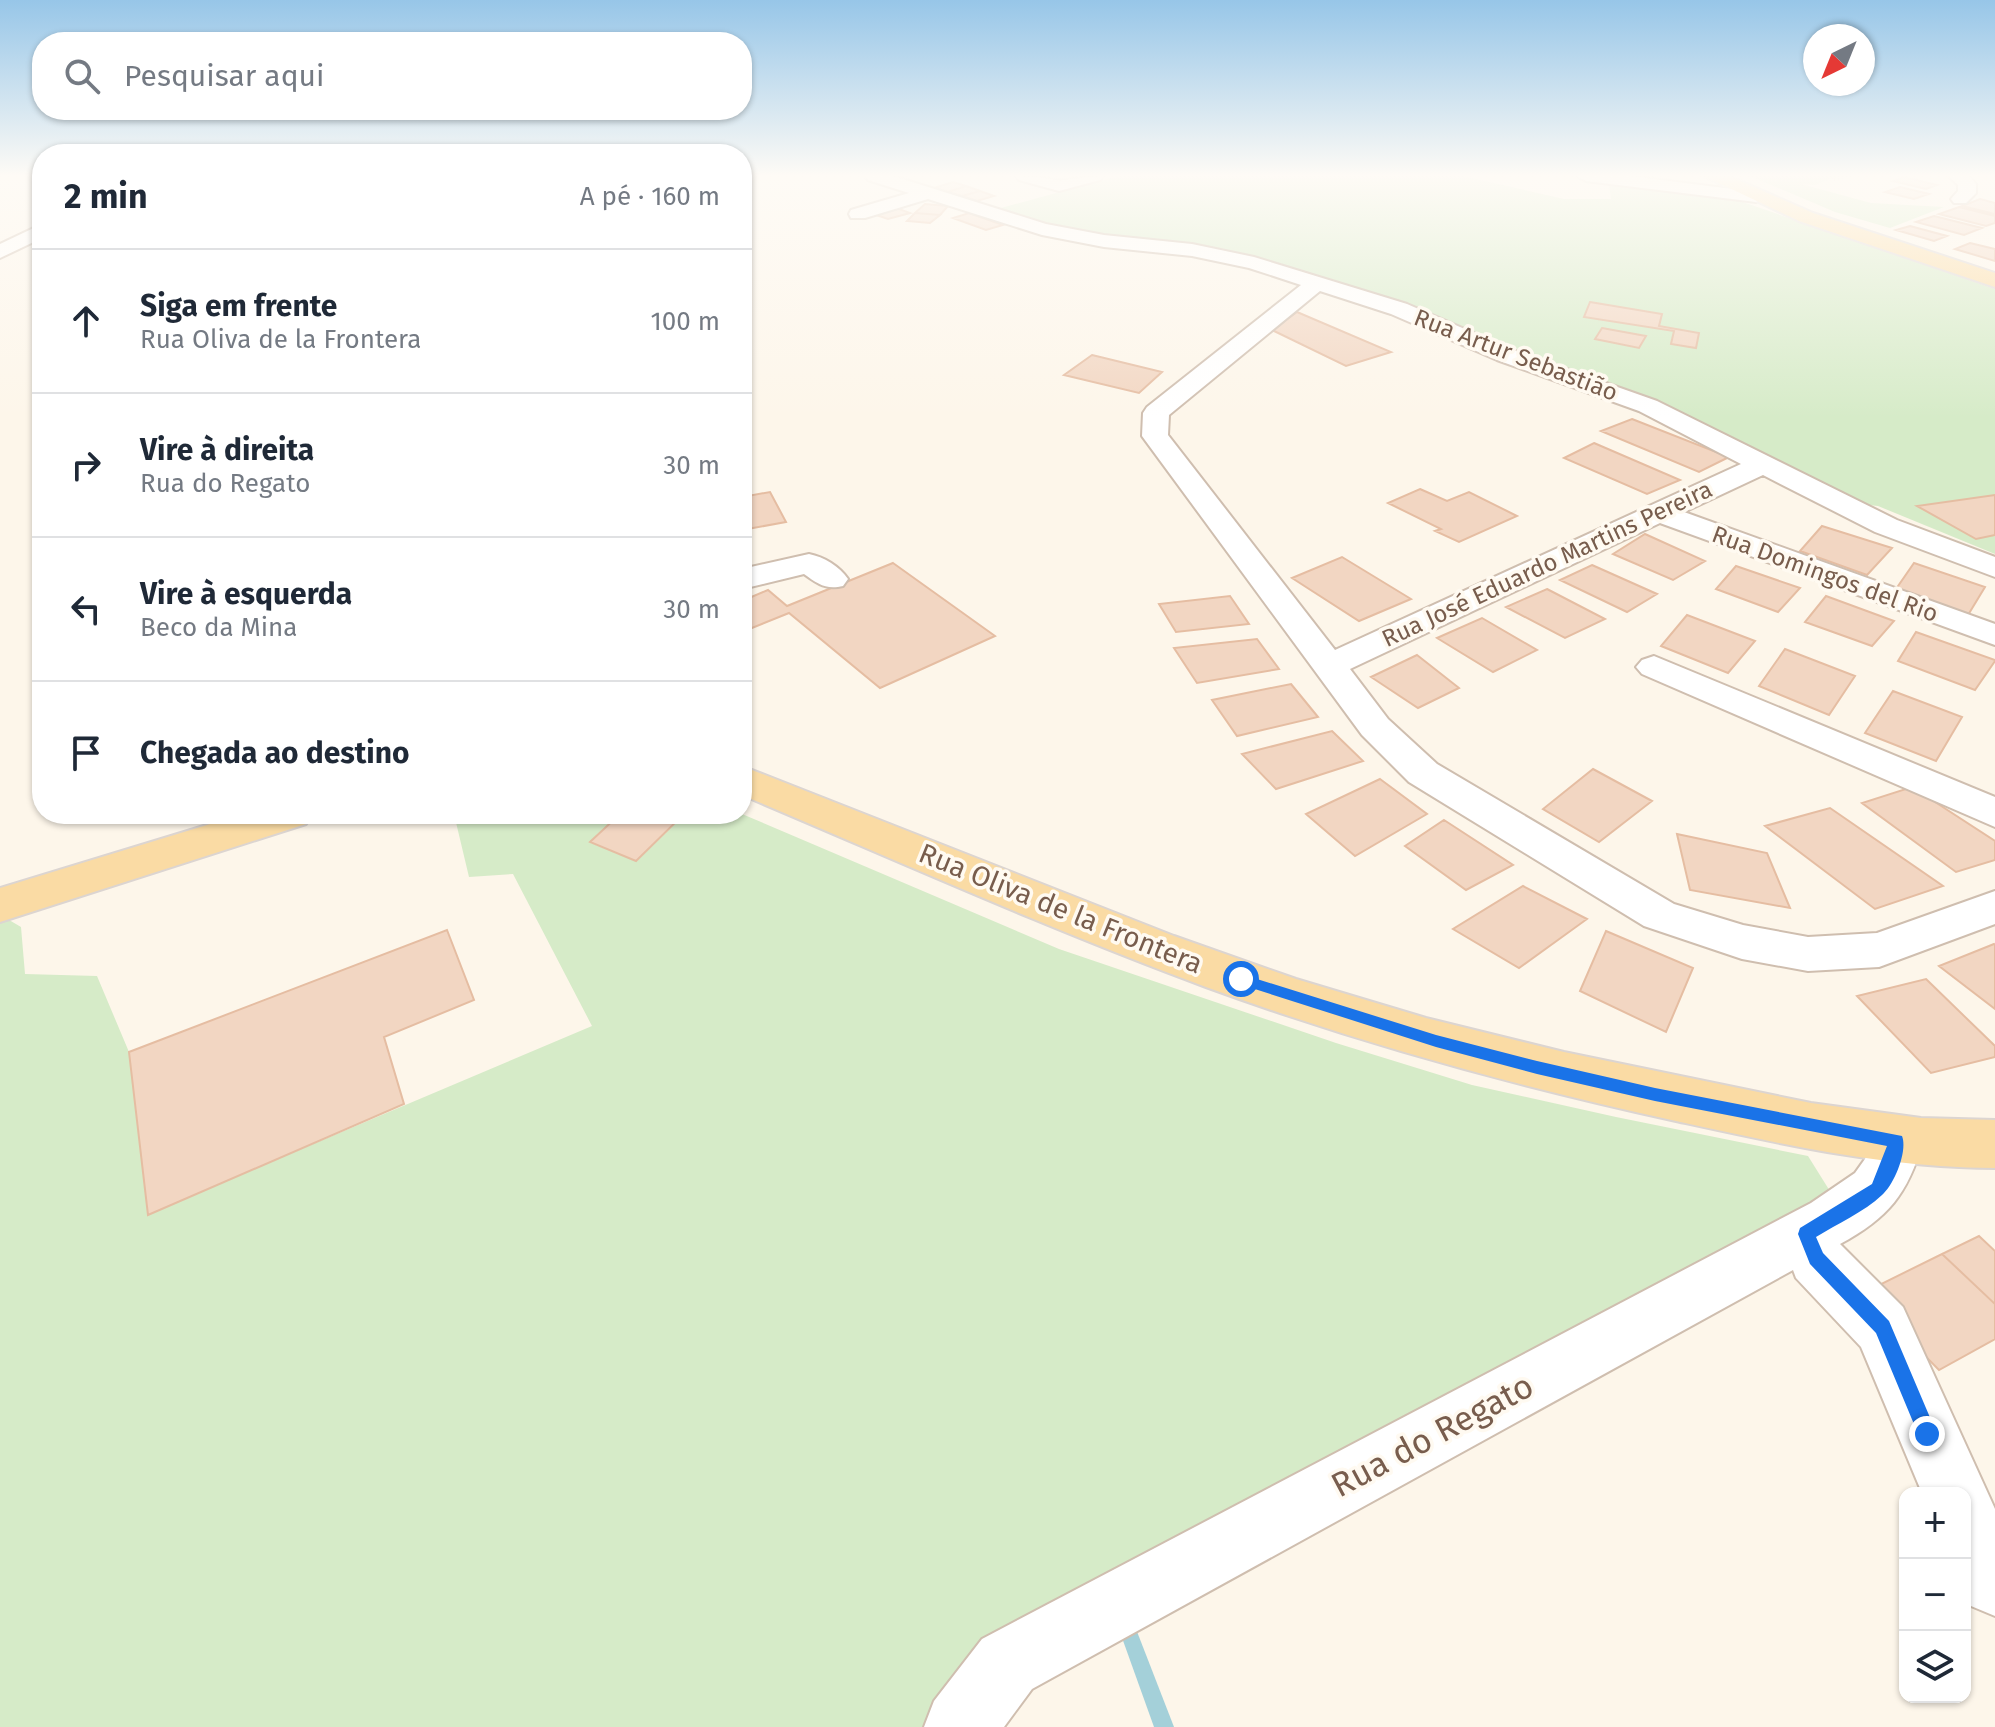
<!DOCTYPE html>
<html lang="pt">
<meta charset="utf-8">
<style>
:root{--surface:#fff;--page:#f6f6f7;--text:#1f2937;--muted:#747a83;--line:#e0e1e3}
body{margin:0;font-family:"Fira Sans",sans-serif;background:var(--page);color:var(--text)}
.controls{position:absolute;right:24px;bottom:24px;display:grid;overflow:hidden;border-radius:16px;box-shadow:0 2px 6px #0004}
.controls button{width:72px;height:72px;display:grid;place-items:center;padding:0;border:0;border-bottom:2px solid var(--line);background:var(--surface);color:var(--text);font:40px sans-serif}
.compass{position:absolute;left:1803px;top:24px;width:72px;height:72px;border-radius:50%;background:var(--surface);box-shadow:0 2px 6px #0004;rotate:223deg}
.stop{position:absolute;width:24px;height:24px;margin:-18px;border:6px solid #1a73e8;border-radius:50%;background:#fff}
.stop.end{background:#1a73e8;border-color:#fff;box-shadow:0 2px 8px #0008}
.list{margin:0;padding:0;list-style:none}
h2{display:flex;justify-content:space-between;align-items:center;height:104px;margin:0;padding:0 32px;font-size:34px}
h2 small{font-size:26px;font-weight:400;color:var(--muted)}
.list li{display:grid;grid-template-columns:52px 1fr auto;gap:24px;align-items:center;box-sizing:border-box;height:144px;padding:0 32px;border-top:2px solid var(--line)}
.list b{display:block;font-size:30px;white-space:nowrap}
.list p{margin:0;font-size:26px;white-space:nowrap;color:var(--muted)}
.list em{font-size:26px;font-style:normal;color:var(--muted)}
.icon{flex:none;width:44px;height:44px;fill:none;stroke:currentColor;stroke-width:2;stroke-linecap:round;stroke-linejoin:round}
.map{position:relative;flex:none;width:1995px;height:1727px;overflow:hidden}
.search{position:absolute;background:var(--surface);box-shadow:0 2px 6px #0004;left:32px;top:32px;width:720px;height:88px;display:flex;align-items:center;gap:20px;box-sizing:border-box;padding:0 28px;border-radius:32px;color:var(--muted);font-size:30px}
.panel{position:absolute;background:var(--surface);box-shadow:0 2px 6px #0004;left:32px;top:144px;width:720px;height:680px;border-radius:32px}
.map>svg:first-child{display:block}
.green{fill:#d6ebc8}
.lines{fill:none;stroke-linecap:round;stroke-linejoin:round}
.stream{fill:#a4d0d9;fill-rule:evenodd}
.building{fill:#f2d6c2;stroke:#e5bda2;stroke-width:2}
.minor-casing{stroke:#cfbeaf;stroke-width:4}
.major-casing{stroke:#dcd5d1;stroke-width:4}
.path{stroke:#d8b9a4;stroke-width:2;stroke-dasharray:1 3;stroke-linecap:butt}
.minor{fill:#fff;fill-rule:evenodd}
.major{fill:#fadba4;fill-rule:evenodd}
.route{fill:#1a73e8}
.labels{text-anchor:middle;stroke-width:7;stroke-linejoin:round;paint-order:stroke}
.far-street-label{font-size:24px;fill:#785d4d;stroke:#fffaf1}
.street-label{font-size:28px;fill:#785d4d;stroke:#fffaf1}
.near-street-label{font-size:34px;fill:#785d4d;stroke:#fffaf1}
</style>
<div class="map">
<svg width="1995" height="1727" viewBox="0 0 1995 1727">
<rect width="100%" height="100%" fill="#fdf6ea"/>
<!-- green -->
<path class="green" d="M1118 176H1463L1564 199H1611L1609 184 1737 200 1995 289V554L1878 506 1850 503 1772 463 1303 276 1045 227 990 211Z
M1750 176H1851L1829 179 1815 185 1801 184 1871 203 1944 207 1890 228 1835 212Z
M454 814H620L591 843 637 861 685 814H742L1059 949 1336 1043 1472 1085 1616 1117 1808 1156 1833 1196 980 1650 923 1727H0V918L4 917 21 927 25 974 97 976 129 1052 148 1214 592 1026 513 874 469 877Z"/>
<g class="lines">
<!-- stream -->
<path class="stream" d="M1130 1626 1136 1629 1174 1727H1154L1121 1635 1124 1629Z"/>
</g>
<!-- building -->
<path class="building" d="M1904 177 1937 185 1926 189 1893 181Z
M953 182 966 186 948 192 934 188Z
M966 186 980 191 962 196 948 192Z
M1900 187 1929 194 1914 199 1885 192Z
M980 191 994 196 977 201 962 196Z
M1980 199 1995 203V214L1962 206Z
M925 204 948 206 940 215 915 213Z
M891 206 910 213 888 219 870 213Z
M1959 207 1995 216V223L1986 226 1939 214Z
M915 213 940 215 930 223 907 221Z
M969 213 1003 225 986 230 953 218Z
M1934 216 1982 228 1964 235 1916 222Z
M1910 226 1947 236 1934 241 1896 230Z
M1970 243 1995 249V261L1955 249Z
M1590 302 1662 314 1659 326 1699 333 1696 348 1671 344 1674 331 1584 317Z
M1297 312 1391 352 1346 366 1272 330Z
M1602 328 1646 336 1639 348 1595 339Z
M1092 355 1162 372 1139 393 1064 375Z
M1632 419 1729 457 1699 472 1601 431Z
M1594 443 1680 480 1647 494 1564 458Z
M1420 489 1447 501 1469 492 1517 516 1459 542 1435 531 1441 529 1388 503Z
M770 492 786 522 742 530V497Z
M1995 495V535L1976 539 1917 506Z
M1822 526 1892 548 1867 575 1800 551Z
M1645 534 1705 561 1673 580 1613 554Z
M1342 557 1411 599 1359 621 1292 578Z
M893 563 995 636 880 688 789 613 742 632V601L768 590 787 606Z
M1914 563 1985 587 1968 615 1896 589Z
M1592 565 1657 594 1627 612 1560 580Z
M1736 566 1800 588 1778 612 1716 589Z
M1547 589 1605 619 1565 638 1506 607Z
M1230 596 1249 624 1176 632 1159 604Z
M1826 596 1894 621 1872 646 1805 622Z
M1687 615 1755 641 1728 673 1661 646Z
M1482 618 1537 650 1493 672 1437 638Z
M1916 632 1995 660V661L1975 690 1898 661Z
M1257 639 1279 669 1197 683 1174 648Z
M1785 649 1855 676 1829 715 1759 686Z
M1417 655 1459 688 1418 708 1371 677Z
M1291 684 1318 717 1237 736 1212 700Z
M1893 691 1962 717 1936 761 1865 733Z
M1332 731 1363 761 1276 789 1242 754Z
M1593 769 1652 801 1599 842 1543 809Z
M1380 779 1427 814 1355 856 1306 814Z
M1912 787 1995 841V860L1956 872 1862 803Z
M1830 808 1943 886 1875 909 1765 826Z
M620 814H684L636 861 590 842Z
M1444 820 1513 865 1466 890 1405 846Z
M1677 834 1767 853 1790 908 1690 890Z
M1523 886 1587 919 1519 968 1453 929Z
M447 930 474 1000 384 1037 404 1104 148 1215 129 1052Z
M1606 931 1693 968 1666 1032 1580 991Z
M1994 944 1995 945V1009L1939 966Z
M1926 979 1995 1046V1057L1931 1073 1857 996Z
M1979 1236 1995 1251V1304L1942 1254Z
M1942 1254 1995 1304V1339L1939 1370 1863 1293Z"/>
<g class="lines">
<defs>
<path id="minor" d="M865 176H893L1046 224 1104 235 1192 244 1254 257 1407 304 1513 350 1657 401 1897 520 1995 557V577L1875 532 1763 475 1684 512 1995 624V645L1660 523 1350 669 1388 719 1437 764 1674 904 1743 925 1808 937 1877 933 1995 891V924L1879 967 1808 971 1742 959 1644 926 1409 782 1362 735 1142 436 1143 413 1147 407 1301 285 1249 268 1192 256 1104 247 1042 235 928 199 865 218H851L849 214 851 210 909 193 868 180ZM1320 291 1391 314 1497 360 1639 411 1741 464 1335 650 1168 435 1169 415Z
M1016 176C1030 176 1043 178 1056 180 1065 181 1090 176 1103 176L1100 180 1059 191 1019 180Z
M1577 176H1630L1756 192 1765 197 1756 202 1586 181Z
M1949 176H1969L1976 184V193L1966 203H1954L1951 199 1958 191V185Z
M42 224V238L0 258V244Z
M809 554C824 557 839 566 848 579L843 586C826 590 818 584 804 574L742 589V569Z
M1654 656 1995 797V827L1642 674 1636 667 1642 660Z
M1897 1118 1915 1125 1923 1141C1908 1194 1888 1218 1840 1244L1903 1307 1995 1509V1616L1971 1606 1965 1592V1493H1922L1861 1347 1796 1278 1793 1270 1032 1689 1004 1727H924L934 1701 982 1639 1811 1203 1855 1173 1865 1159 1879 1125Z"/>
<path id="major" d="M1704 176H1729L1813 213 1995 273V287L1799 221Z
M742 766 1174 936 1296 979 1426 1018 1564 1052 1811 1103 1921 1118 1995 1120V1168C1886 1168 1781 1144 1676 1121 1516 1086 1359 1043 1206 987 1049 929 896 860 742 795Z
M243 814H312L306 824 0 922V888Z"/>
</defs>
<!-- minor casing -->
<use href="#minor" class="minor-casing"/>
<!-- major casing -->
<use href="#major" class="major-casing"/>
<!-- path -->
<path class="path" d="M1834 180 1851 176"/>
<!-- minor -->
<use href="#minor" class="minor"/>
<!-- major -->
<use href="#major" class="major"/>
</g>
<!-- sky -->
<linearGradient id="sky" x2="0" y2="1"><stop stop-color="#97c6e8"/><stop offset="0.42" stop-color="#fefbf6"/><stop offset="1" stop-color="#fefbf6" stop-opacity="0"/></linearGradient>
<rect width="1995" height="418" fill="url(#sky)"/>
<!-- route -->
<path class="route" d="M1241 974 1436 1035 1537 1061 1655 1088 1902 1136C1908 1151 1894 1185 1882 1195 1864 1212 1837 1224 1816 1237L1823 1253 1889 1321 1937 1434 1934 1441 1927 1444 1921 1441 1876 1333 1810 1264 1798 1234 1800 1228 1872 1184 1887 1146 1655 1101 1537 1074 1436 1047 1236 983 1234 979Z"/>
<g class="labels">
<!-- far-street labels -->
<g class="far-street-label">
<text transform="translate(1516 355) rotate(21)" y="8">Rua Artur Sebastião</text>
<text transform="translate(1547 564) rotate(-25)" y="8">Rua José Eduardo Martins Pereira</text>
<text transform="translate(1825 574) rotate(20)" y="8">Rua Domingos del Rio</text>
</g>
<!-- street labels -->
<g class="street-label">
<text transform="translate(1061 908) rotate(22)" y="10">Rua Oliva de la Frontera</text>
</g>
<!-- near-street labels -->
<g class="near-street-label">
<text transform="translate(1432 1435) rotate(-28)" y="12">Rua do Regato</text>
</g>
</g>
</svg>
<div class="controls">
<button>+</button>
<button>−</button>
<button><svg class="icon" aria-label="layers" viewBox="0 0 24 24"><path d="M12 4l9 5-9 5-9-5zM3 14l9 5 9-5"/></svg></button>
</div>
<svg class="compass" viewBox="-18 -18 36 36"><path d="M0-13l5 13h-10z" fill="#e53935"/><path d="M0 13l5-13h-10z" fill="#747a83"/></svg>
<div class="stop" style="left:1241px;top:979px"></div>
<div class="stop end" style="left:1927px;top:1434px"></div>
<div class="search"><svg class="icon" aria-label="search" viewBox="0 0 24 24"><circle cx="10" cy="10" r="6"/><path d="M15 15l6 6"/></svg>Pesquisar aqui</div>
<section class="panel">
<h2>2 min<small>A pé · 160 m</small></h2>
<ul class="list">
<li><svg class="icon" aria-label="ahead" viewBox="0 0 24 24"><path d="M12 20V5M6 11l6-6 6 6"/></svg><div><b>Siga em frente</b><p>Rua Oliva de la Frontera</p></div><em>100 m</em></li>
<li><svg class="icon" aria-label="right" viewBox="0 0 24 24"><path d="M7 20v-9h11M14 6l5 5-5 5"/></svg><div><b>Vire à direita</b><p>Rua do Regato</p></div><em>30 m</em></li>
<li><svg class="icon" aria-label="left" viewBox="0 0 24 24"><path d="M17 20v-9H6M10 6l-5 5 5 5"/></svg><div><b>Vire à esquerda</b><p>Beco da Mina</p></div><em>30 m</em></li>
<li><svg class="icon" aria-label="arrive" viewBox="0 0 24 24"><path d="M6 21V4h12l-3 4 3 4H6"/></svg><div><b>Chegada ao destino</b></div></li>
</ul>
</section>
</div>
